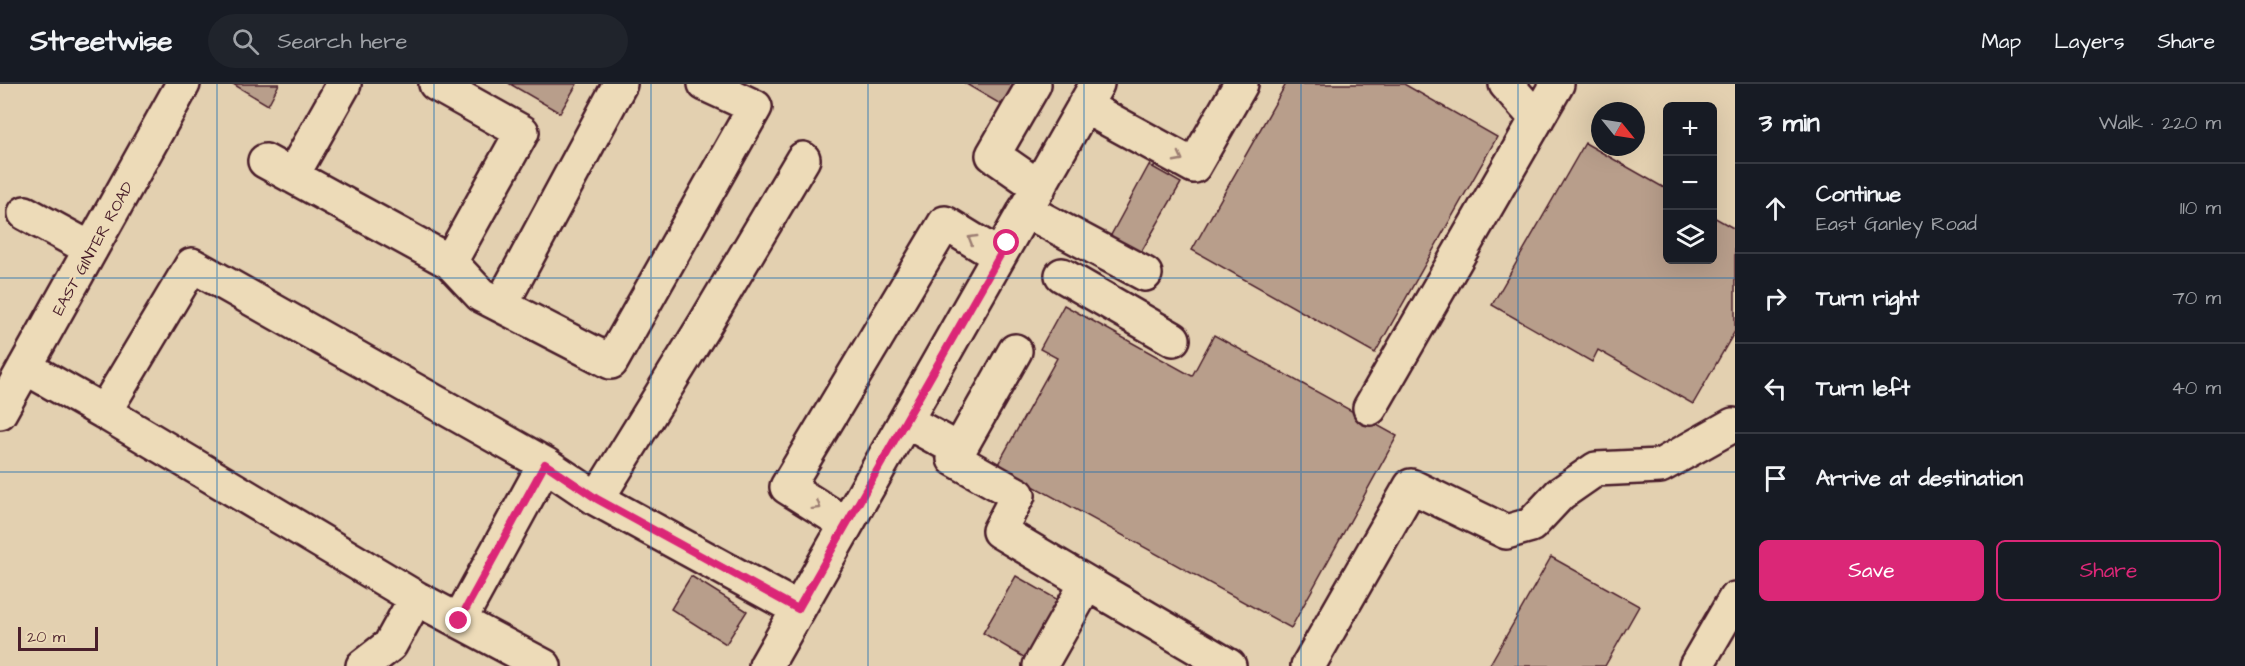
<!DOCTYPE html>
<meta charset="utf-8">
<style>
:root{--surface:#171b24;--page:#20242c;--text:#f1f3f6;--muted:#9ea1a6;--line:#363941;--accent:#db2777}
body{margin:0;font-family:"Architects Daughter",sans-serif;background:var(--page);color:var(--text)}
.controls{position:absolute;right:18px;top:18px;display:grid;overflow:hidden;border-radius:9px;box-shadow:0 6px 24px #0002}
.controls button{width:54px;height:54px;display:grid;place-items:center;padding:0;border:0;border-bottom:2px solid var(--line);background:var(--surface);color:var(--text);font:30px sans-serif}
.compass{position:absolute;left:1591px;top:18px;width:54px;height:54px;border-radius:50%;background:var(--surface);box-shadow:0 6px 24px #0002;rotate:120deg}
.scale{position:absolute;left:18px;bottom:15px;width:80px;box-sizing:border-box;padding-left:6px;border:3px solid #4a1f2b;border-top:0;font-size:16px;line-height:21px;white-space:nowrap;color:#4a1f2b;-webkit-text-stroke:4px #eddbb8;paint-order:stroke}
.stop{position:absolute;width:18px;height:18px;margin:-14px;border:4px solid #db2777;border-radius:50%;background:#fff}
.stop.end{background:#db2777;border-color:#fff;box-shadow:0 2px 6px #0008}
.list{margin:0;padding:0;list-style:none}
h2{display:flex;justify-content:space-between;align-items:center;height:78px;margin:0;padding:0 24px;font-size:26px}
h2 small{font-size:20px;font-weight:400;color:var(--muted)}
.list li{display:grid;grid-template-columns:39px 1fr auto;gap:18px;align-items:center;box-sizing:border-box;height:90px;padding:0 24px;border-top:2px solid var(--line)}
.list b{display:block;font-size:22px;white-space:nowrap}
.list p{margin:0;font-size:20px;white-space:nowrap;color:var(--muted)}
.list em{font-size:20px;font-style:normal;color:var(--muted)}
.actions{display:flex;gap:12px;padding:18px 24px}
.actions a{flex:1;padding:14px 0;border:2px solid var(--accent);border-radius:9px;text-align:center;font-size:21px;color:var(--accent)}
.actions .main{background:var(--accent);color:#fff}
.icon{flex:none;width:33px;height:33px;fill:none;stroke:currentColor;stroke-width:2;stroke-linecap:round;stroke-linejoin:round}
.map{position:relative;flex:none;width:1735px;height:582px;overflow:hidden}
header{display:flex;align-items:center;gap:36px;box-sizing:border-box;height:84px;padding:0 30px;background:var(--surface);border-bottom:2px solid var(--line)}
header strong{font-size:28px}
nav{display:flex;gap:33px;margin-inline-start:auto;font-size:21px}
.search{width:420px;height:54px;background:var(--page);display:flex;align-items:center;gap:15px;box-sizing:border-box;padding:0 21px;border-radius:33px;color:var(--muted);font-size:22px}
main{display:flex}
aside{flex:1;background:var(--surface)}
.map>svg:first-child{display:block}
.building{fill:#b89e8b;stroke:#4a1f2b;stroke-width:1.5}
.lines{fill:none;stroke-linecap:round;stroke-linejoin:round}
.minor-casing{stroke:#4a1f2b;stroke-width:38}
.minor{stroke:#eddbb8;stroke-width:33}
.oneway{stroke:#9c7d72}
.route{stroke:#db2777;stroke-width:8}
.grid{fill:none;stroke:#1f6fb2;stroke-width:1.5;stroke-opacity:0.55}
.labels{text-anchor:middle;stroke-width:5;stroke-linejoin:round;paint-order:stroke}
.street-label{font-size:16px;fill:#4a1f2b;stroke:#eddbb8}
</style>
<header>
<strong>Streetwise</strong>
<div class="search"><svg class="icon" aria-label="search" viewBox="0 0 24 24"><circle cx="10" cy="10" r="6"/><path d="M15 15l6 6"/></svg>Search here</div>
<nav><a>Map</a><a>Layers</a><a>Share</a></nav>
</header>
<main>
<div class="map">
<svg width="1735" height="582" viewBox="0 0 1735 582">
<rect width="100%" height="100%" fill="#e3d0b0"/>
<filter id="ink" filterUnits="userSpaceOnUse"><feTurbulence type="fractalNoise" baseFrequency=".0167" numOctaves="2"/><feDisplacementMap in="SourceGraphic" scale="12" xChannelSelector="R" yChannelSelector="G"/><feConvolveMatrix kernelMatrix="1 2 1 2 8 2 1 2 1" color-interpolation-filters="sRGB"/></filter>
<g filter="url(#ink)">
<!-- building -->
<path class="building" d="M233 0H279L268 21Z
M510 0H577L560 29Z
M966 0H1015L1002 21Z
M1286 0H1404L1497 53 1375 269 1192 166Z
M1585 59 1668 106V176H1712V132L1735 145V247L1693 320 1598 266 1592 278 1492 221Z
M1149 81 1181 99 1140 170 1110 153Z
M1064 221 1192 292 1214 251 1397 352 1291 544 997 382 1057 274 1040 265Z
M1551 473 1639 522 1605 582H1489Z
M691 492 747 527 726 560 671 525Z
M1016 492 1060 517 1027 575 983 549Z"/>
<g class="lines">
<defs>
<path id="minor" d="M1034 0 993 71 1039 103
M1506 0 1537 35
M1084 22 1194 82 1241 0
M265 77 450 178 522 48 436 0
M292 92 344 0
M1025 126 1145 190
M25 129 91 165
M450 178 481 211 611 278 755 23 705 0
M1062 191 1173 255
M501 221 620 0
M25 283 104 328
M1370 324 1557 0
M0 328 183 0
M906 337 959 366 1015 267
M954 375 1018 411 999 447 1087 499
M545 380 597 415 798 525
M597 415 705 240 803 75
M846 440 787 403 945 139 999 172
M416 514 104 328 192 181 545 380 459 537
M363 582 390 561 416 514 544 582
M766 582 1097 0
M1040 582 1087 499 1229 582
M1308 582 1411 402 1506 448 1531 441 1560 410 1596 385 1660 382 1733 341
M1696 582 1735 515"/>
</defs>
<!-- minor casing -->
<use href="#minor" class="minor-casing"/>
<!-- minor -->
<use href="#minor" class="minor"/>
</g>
<!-- one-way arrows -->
<defs><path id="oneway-chevron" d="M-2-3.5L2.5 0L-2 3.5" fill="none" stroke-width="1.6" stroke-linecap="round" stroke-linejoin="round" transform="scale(1.5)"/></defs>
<g class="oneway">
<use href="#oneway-chevron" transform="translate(1179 74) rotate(28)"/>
<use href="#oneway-chevron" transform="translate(972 155) rotate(-149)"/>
<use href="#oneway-chevron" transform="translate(817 422) rotate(32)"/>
</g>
</g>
<g class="lines" filter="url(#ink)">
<!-- route -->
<path class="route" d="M459 537 545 380 597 415 798 525 1007 159"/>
</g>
<!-- grid -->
<path class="grid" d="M217 0V582M434 0V582M651 0V582M868 0V582M1084 0V582M1301 0V582M1518 0V582M0 194H1735M0 388H1735"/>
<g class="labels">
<!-- street labels -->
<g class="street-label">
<text transform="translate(92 164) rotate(-61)" y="6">EAST GINTER ROAD</text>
</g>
</g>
</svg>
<div class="controls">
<button>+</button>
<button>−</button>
<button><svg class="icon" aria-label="layers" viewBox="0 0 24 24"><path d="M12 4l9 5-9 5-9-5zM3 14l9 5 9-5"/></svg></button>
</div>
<svg class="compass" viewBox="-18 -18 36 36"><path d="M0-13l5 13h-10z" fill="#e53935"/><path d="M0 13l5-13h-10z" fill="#9ea1a6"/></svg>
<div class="scale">20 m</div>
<div class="stop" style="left:1007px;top:159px"></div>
<div class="stop end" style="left:459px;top:537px"></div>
</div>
<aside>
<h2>3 min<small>Walk · 220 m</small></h2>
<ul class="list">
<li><svg class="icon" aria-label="ahead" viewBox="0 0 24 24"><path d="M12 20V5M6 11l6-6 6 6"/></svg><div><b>Continue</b><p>East Ganley Road</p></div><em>110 m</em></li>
<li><svg class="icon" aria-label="right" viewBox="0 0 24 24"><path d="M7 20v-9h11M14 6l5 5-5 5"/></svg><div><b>Turn right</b></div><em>70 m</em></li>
<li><svg class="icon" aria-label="left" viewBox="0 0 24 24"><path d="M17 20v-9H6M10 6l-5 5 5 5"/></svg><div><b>Turn left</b></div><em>40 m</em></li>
<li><svg class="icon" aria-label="arrive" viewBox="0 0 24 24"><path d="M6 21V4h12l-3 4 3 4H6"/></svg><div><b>Arrive at destination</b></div></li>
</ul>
<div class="actions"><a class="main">Save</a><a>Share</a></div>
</aside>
</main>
